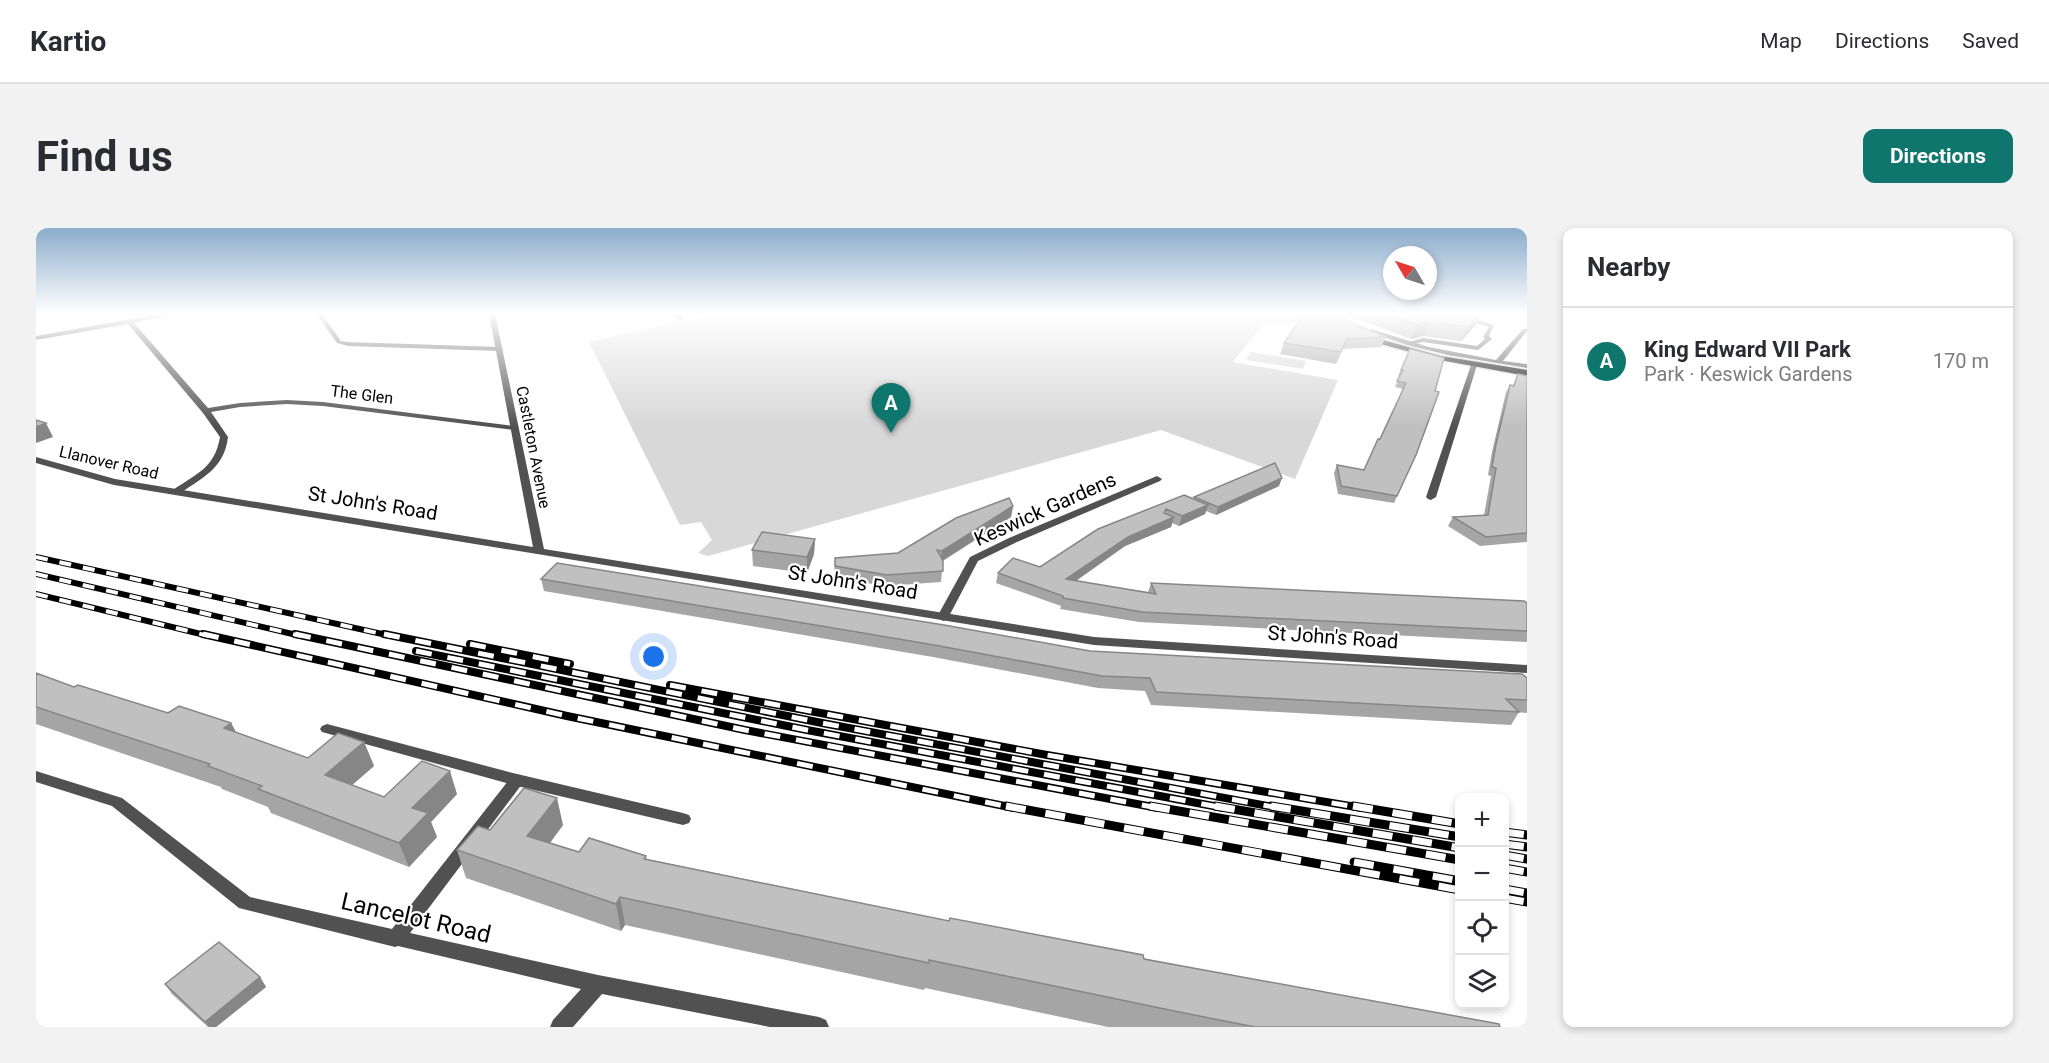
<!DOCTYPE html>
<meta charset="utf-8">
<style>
:root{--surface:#fff;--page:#f2f2f3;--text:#2b2b33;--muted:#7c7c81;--line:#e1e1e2;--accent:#0f766e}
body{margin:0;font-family:Roboto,sans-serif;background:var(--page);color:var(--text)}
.controls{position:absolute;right:18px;bottom:18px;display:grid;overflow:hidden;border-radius:12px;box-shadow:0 3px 9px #0003}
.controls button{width:54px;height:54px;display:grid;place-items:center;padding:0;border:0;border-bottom:2px solid var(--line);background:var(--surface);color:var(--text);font:30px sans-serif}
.compass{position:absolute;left:1347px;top:18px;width:54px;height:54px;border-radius:50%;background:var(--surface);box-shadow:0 3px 9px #0003;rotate:309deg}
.you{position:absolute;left:618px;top:429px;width:21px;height:21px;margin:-15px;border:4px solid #fff;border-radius:50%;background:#1a73e8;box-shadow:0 0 0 9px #1a73e833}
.badge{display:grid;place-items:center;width:39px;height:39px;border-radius:50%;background:var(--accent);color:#fff;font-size:20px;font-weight:700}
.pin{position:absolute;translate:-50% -50px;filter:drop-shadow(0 2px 3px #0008)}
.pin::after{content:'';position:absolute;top:32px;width:21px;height:18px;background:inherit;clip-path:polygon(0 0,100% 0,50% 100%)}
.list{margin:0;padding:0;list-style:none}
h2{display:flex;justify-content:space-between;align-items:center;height:78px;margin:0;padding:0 24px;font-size:26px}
h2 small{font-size:20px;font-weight:400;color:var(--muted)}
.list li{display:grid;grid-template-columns:39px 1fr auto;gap:18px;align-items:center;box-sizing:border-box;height:108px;padding:0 24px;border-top:2px solid var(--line)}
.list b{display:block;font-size:22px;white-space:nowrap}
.list p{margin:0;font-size:20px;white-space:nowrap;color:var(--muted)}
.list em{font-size:20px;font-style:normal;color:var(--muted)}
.icon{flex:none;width:33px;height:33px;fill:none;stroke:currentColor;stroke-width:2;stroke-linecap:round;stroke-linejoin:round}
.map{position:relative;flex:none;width:1491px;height:799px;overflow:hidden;border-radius:12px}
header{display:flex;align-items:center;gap:36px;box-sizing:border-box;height:84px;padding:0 30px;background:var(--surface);border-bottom:2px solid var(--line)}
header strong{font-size:28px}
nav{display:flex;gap:33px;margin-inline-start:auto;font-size:21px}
.intro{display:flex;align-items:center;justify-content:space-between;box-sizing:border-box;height:144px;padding:0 36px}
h1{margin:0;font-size:42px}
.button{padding:15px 27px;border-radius:12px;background:var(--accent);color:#fff;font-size:21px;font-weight:700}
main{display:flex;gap:36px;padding:0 36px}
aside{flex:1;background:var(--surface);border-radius:12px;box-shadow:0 3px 9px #0003}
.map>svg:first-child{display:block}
.green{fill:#d8d8d8}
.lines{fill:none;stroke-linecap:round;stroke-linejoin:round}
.primary-casing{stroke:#dbdbdb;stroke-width:3}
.service{fill:#515151;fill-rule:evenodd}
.minor{fill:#515151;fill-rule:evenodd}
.tertiary{fill:#515151;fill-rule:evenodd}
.primary{fill:#000;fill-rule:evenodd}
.rail-far2-casing{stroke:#000;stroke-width:6}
.rail-far1-casing{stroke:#000;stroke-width:8}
.rail-casing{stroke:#000;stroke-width:9}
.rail-far2{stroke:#fff;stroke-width:4;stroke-dasharray:12;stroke-linecap:butt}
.rail-far1{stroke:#fff;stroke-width:5;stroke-dasharray:16;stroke-linecap:butt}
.rail{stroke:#fff;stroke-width:7;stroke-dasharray:20;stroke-linecap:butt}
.wall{fill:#a5a5a5}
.shaded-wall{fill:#868686}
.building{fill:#c0c0c0;stroke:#868686;stroke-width:1.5}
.labels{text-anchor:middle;stroke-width:4.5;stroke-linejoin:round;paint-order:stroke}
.far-street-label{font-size:16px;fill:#000;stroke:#fff}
.street-label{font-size:20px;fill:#000;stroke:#fff}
.near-street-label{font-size:24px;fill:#000;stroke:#fff}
</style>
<header>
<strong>Kartio</strong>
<nav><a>Map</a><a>Directions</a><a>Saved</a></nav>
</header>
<div class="intro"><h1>Find us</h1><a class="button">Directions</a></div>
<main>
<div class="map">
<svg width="1491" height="799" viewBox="0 0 1491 799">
<rect width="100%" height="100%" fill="#fff"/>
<!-- green -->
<path class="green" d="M677 86H1265L1281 94 1227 96 1197 134 1302 152 1259 251 1125 202 672 328 662 325 676 312 665 294 644 297 553 114Z
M1215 124 1270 133 1267 141 1210 132Z"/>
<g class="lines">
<defs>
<path id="primary" d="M1329 107 1405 128 1491 142V148L1404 132 1326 111V107Z"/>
</defs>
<!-- primary casing -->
<use href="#primary" class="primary-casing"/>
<!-- service -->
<path class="service" d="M1412 86H1422L1458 97 1453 108 1456 111 1442 122 1387 114 1372 117 1369 115 1387 110 1441 118 1449 111 1447 109 1453 99Z
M291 496 481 546 647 585 653 587 655 591 653 595 647 597 481 558 286 504 284 501 286 498Z"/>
<!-- minor -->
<path class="minor" d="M124 86H139L98 95 172 180 204 175 251 172 287 174 478 198 482 200 478 202 287 178 251 176 204 179 175 184 192 209C188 241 167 249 143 266H137V262C160 246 179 240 184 209L167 185 92 96 0 112V108Z
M280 86H286L305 113 312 114 464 119 467 121 464 123 312 118 301 115Z
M634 86H641L648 91 643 92Z
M1292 86H1300L1319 96 1314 97Z
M1335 101 1393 119 1460 132 1487 101H1491V103L1467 133 1491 136V140L1412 127 1371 117 1333 104Z
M1438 135 1441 137 1400 269 1395 272 1392 271 1390 269 1435 137Z
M1121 248 1126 251 1124 253 981 314 942 333 911 392 907 393 901 389 934 329 973 310Z
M0 543 86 570 214 669 356 701 476 548 481 546 486 548 489 552 486 556 374 705 562 747 783 789 790 792 793 799H734L566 766 537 799H514L517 792 545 761 362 718 359 719 203 680 76 578 0 554Z"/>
<!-- tertiary -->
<path class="tertiary" d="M453 86H459L508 321 1058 409 1491 437V445L1058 417 78 257 0 235V229L79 251 497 319Z"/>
<!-- primary -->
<use href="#primary" class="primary"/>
<defs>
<path id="rail-far2" d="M0 329 355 408
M0 346 265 408
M0 366 173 408"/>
<path id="rail-far1" d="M167 406 531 488 978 580
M259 406 709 502 1122 580
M348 406 786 495 1243 580
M434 416 534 436
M380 423 771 502 1188 580
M634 457 1011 527 1326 580"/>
<path id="rail" d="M970 578 1424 662
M1114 578 1424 632
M1179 578 1424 620
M1235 578 1424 609
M1317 578 1424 596
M1468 604 1491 607
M1468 616 1491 619
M1468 627 1491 631
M1318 634 1424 653
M1468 640 1491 644
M1468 661 1491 665
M1468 670 1491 674"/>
</defs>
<!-- rail-far2 casing -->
<use href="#rail-far2" class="rail-far2-casing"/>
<!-- rail-far1 casing -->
<use href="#rail-far1" class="rail-far1-casing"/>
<!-- rail casing -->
<use href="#rail" class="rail-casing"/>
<!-- rail-far2 -->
<use href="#rail-far2" class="rail-far2"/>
<!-- rail-far1 -->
<use href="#rail-far1" class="rail-far1"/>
<!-- rail -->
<use href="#rail" class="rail"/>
</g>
<!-- wall -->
<path class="wall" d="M1307 86H1446L1440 97 1425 113 1387 108 1375 111Z
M1267 87 1350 109 1345 119 1307 121 1300 136 1244 126 1248 115Z
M1374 121 1380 227 1358 275 1302 266 1298 245 1301 237 1328 242 1344 211 1367 161 1359 159 1364 148H1362Z
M1482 146 1491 148V314L1444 318 1412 298 1417 289 1448 287 1455 248 1452 247 1456 224 1470 164 1474 157H1477Z
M1243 258 1180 287 1170 283 1169 286 1143 298 1136 295 1135 299 1089 318 1040 353 1112 364 1115 355 1491 375V414L1103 394 1024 381 1025 378 960 355 962 345 1004 339 1062 301 1158 271V269Z
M977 278 975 289 907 333 905 354 850 358 798 350 799 330 862 325Z
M779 311 778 326 771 345 717 338 716 322Z
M505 351 1054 423 1491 450V485L1483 484 1475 497 1115 477 1109 463 1062 460 897 429 508 363Z
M0 445 38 459 132 485 195 495 200 504 272 530 328 514 338 538 316 557 348 569 421 566 395 594 401 609 373 639 235 585 232 579 186 561 185 559 0 496Z
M527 597 514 615 543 624 610 628 611 631 913 693 1464 799H1072L889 760 888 762 589 697 585 703 430 650 421 622 454 602Z
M224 749 230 759 180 799H172L136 766 129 756Z"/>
<!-- shaded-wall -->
<path class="shaded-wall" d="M1444 86H1446L1440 97 1425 113 1432 99Z
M1394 93 1387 108 1375 111 1381 97Z
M10 195 17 209 0 215V199Z
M1246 250 1243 258 1180 287 1182 279Z
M1172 277 1169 286 1143 298 1146 288Z
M977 278 975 289 904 334 906 323Z
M1138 289 1135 299 1089 318 1028 361 1030 351 1092 309Z
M779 311 778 326 771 345V329Z
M195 495 207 518 188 500Z
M328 514 338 538 300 571 289 547Z
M414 543 421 566 395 594 401 609 373 639 363 615 376 580Z
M521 570 527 597 499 635 491 608Z
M584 669 589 697 585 703 580 676Z
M224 749 230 759 180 799H173L169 794Z"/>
<!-- building -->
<path class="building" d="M1268 86H1294L1350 109 1311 111 1305 124 1248 115Z
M1351 86H1444L1432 99 1394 93 1381 97Z
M1374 121 1408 130 1399 163 1403 164 1380 227 1361 268 1305 258 1301 237 1328 242 1342 211H1344L1370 155 1361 153 1367 142H1365Z
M1482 146 1491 148V305L1450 309 1417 289 1452 287 1460 240 1456 239 1460 216 1474 157 1478 158Z
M0 192 10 195 0 199Z
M1239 235 1246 250 1182 279 1158 269Z
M1148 267 1172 277 1146 288 1130 281 1128 285 1138 289 1092 309 1030 351 1120 366 1115 355 1488 373 1491 375V403L1106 384 1027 370V368L962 345 977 330 1004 339 1062 301Z
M973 270 977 278 906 323 901 322 907 333V343L851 347 799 338V330L862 325 920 290Z
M726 304 779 311 771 329 716 322Z
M521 335 908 397 1054 423 1486 446 1491 450V472L1470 471 1483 484 1120 464 1114 450 1066 448 898 417 505 351Z
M0 445 38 459 42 457 132 485 143 478 195 495 188 500 272 530 302 505 328 514 289 547 348 569 386 533 414 543 376 580 392 585 363 615 222 561 226 558 172 538 174 536 0 479Z
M488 560 521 570 491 608 543 624 553 610 610 628 608 631 913 693 914 690 1107 727 1108 731 1463 796 1464 799H1219L1143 784 893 732V735L584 669 580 676 421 622 442 598 454 602Z
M183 714 224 749 169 794 129 756Z"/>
<!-- sky -->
<linearGradient id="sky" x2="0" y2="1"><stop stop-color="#8baccb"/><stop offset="0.43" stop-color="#fff"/><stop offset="1" stop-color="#fff" stop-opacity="0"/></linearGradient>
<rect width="1491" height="198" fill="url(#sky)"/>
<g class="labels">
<!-- far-street labels -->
<g class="far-street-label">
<text transform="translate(326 166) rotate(7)" y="6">The Glen</text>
<text transform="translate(498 219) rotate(79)" y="6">Castleton Avenue</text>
<text transform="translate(73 234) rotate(13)" y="6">Llanover Road</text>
</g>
<!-- street labels -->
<g class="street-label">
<text transform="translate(337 275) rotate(9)" y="7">St John's Road</text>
<text transform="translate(1009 281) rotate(-24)" y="7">Keswick Gardens</text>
<text transform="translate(817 354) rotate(9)" y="7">St John's Road</text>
<text transform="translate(1297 409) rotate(4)" y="7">St John's Road</text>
</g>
<!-- near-street labels -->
<g class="near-street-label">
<text transform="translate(380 690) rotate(13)" y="8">Lancelot Road</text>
</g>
</g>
</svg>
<div class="controls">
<button>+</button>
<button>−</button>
<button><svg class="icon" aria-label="locate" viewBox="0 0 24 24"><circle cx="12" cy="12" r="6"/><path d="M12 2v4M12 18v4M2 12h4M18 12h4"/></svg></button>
<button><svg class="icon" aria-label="layers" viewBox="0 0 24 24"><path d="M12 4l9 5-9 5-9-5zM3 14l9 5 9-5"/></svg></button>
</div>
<svg class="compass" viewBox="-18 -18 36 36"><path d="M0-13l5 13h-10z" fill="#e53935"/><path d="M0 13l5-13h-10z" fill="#7c7c81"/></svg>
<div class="you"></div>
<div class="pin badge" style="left:855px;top:205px">A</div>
</div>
<aside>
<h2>Nearby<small></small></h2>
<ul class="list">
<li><span class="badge">A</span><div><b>King Edward VII Park</b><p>Park · Keswick Gardens</p></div><em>170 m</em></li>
</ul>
</aside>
</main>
